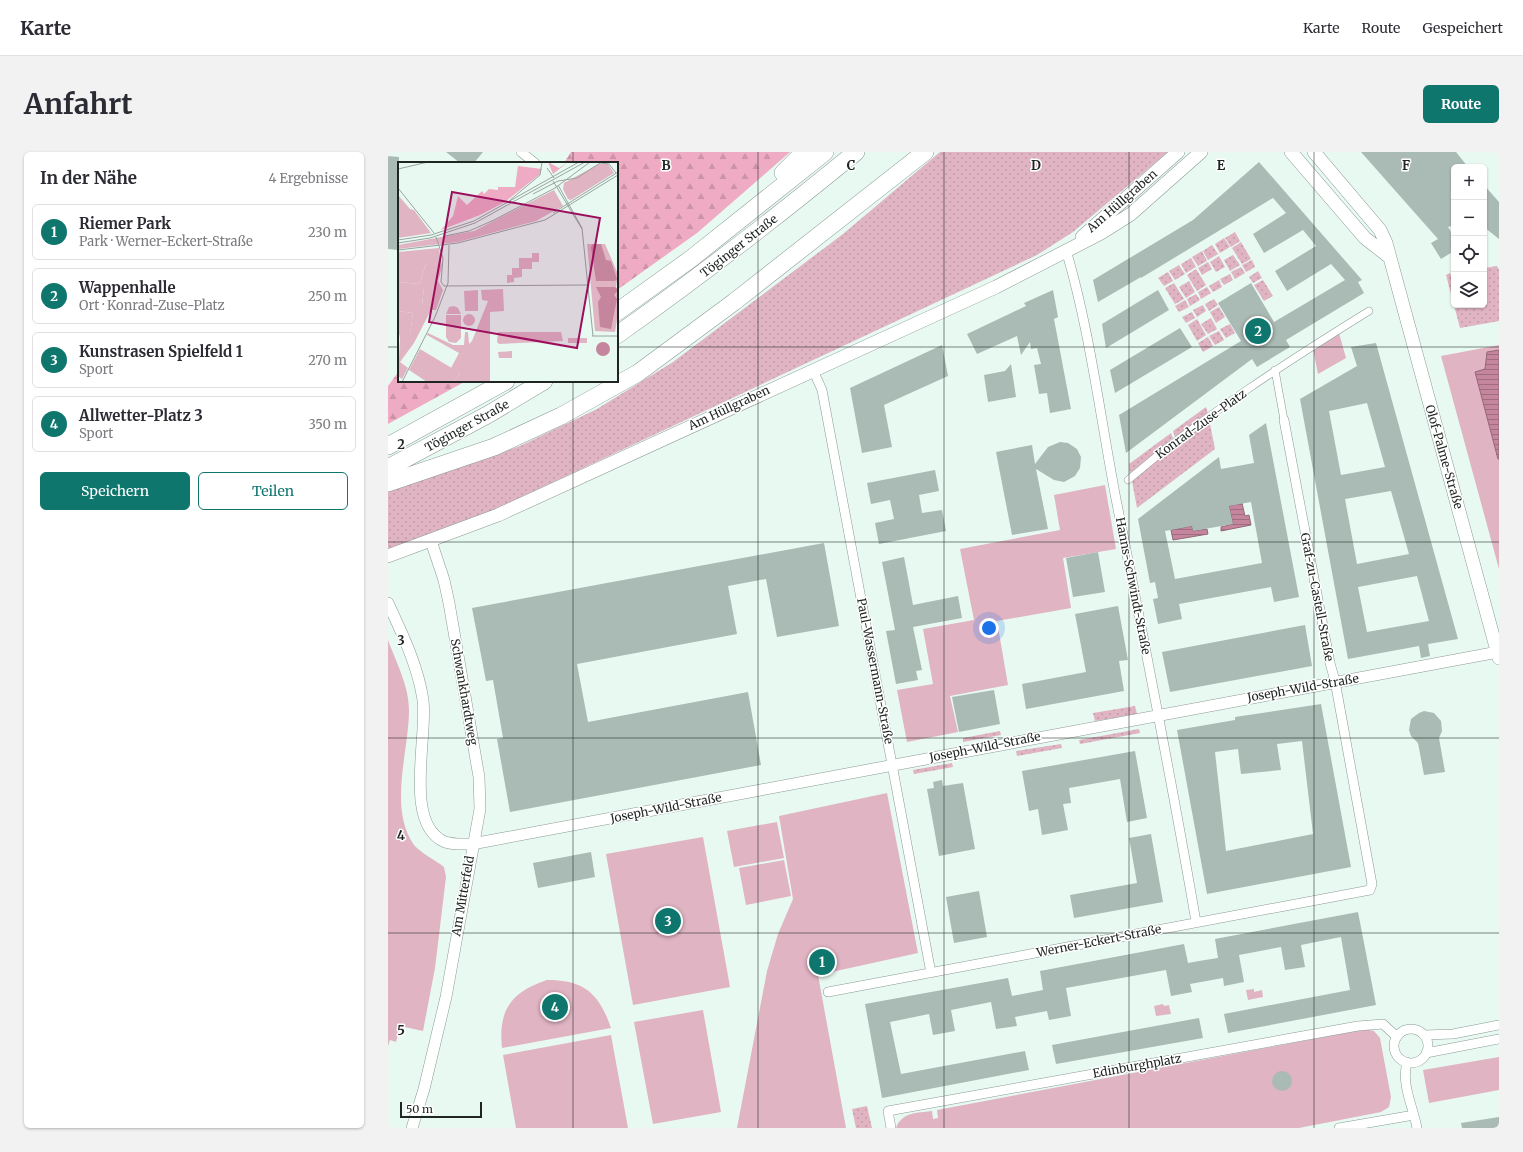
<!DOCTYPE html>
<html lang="de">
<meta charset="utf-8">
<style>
:root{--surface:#fff;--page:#f2f2f3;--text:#2b2b33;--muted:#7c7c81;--line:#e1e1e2;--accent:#0f766e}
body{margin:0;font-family:Merriweather,serif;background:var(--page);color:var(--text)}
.controls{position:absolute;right:12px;top:12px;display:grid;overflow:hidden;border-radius:6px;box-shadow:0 1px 3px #0004}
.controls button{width:36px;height:36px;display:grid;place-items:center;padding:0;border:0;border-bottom:1px solid var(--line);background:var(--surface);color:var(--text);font:20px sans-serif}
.scale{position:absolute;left:12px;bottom:10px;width:82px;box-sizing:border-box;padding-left:4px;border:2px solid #1f2523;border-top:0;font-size:11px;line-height:14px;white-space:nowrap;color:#1f2523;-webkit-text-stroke:3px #fff;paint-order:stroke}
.you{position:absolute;left:601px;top:476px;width:14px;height:14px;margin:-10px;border:3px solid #fff;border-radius:50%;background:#1a73e8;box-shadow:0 0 0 6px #1a73e833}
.badge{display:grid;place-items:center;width:26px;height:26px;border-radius:50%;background:var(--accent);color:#fff;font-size:13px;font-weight:700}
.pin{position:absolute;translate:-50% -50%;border:2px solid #fff;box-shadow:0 1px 4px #0006}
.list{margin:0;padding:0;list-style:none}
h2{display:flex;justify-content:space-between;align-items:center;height:52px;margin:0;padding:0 16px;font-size:17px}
h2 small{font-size:13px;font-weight:400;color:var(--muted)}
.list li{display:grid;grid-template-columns:26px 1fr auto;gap:12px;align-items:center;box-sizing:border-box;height:56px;margin:0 8px 8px;padding:0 8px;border:1px solid var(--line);border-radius:6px}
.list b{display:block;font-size:15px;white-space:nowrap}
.list p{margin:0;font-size:13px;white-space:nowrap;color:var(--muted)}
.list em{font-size:13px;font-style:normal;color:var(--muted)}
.actions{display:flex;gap:8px;padding:12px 16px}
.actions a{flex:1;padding:9px 0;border:1px solid var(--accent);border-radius:6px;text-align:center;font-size:14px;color:var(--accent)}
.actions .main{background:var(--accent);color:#fff}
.icon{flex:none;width:22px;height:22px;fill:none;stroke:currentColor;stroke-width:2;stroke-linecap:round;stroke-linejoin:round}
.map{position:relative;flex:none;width:1111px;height:976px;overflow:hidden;border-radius:6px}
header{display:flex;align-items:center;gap:24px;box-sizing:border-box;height:56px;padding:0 20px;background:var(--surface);border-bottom:1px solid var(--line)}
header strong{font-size:19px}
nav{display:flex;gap:22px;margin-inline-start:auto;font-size:14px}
.intro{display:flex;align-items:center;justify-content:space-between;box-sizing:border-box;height:96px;padding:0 24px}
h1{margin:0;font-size:28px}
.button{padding:10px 18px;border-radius:6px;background:var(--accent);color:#fff;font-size:14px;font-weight:700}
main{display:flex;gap:24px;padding:0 24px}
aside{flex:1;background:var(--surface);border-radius:6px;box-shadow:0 1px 3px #0004}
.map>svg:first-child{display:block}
.grass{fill:url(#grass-dots)}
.forest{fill:url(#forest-firs)}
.park{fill:#e0b4c3}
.water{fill:url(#water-rules);stroke:#936878}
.building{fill:#aabab4;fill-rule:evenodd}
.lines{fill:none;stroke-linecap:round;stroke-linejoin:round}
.pedestrian-casing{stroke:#8a9a94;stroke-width:8}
.minor-casing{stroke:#8a9a94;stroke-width:10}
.tertiary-casing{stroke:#8a9a94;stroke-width:12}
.secondary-casing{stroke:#8a9a94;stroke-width:14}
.motorway-casing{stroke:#8a9a94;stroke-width:18}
.pedestrian{stroke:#fff;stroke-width:7}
.minor{stroke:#fff;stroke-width:9}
.tertiary{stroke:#fff;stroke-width:11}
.secondary{stroke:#fff;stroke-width:13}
.motorway{stroke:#fff;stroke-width:17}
.grid{fill:none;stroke:#1f2523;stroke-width:1;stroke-opacity:0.55}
.labels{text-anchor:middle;stroke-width:3;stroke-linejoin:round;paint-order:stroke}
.street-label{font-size:12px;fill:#1f2523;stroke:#fff}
.inset-road{fill:none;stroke:#98a49f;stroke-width:1}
.view{fill:#9d0f5c;fill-opacity:0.15;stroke:#9d0f5c;stroke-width:2}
.inset-edge{fill:none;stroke:#1f2523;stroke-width:2}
.grid-label{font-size:13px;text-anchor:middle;font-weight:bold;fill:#1f2523;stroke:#fff;stroke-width:3;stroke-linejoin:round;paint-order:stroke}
</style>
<header>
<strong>Karte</strong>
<nav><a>Karte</a><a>Route</a><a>Gespeichert</a></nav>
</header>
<div class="intro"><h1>Anfahrt</h1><a class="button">Route</a></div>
<main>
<aside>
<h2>In der Nähe<small>4 Ergebnisse</small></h2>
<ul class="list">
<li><span class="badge">1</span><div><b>Riemer Park</b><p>Park · Werner-Eckert-Straße</p></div><em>230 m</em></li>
<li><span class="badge">2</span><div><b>Wappenhalle</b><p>Ort · Konrad-Zuse-Platz</p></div><em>250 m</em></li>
<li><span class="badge">3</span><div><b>Kunstrasen Spielfeld 1</b><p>Sport</p></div><em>270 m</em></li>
<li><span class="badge">4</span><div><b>Allwetter-Platz 3</b><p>Sport</p></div><em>350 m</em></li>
</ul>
<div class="actions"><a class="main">Speichern</a><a>Teilen</a></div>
</aside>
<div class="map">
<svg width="1111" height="976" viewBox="0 0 1111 976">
<defs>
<pattern id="grass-dots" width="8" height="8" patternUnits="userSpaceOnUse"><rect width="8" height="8" fill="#e0b4c3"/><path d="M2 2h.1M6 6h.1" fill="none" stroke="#c09ba7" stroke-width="1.8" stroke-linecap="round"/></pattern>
<pattern id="forest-firs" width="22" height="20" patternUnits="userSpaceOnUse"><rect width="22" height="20" fill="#eeabc3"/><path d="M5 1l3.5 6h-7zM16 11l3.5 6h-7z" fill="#cc93a7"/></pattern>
<pattern id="water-rules" width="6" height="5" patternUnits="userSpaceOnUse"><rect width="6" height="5" fill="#c5859d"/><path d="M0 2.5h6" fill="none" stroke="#9f6d80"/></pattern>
</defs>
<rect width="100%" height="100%" fill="#e8f9f2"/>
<!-- grass -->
<path class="grass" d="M552 0H780L685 80 649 103 108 357 0 398V340L132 294 209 257 285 210 455 82Z
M847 80 852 89 843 95 837 86Z
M836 86 842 95 832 101 827 92Z
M853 90 863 107 854 112 844 96Z
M824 93 830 102 820 108 815 99Z
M814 99 819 109 810 114 804 105Z
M845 103 852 113 842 119 836 108Z
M831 104 837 115 828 120 822 110Z
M803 106 808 115 798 121 793 112Z
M864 108 867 115 858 120 854 113Z
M820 110 824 117 814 123 810 116Z
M791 113 797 122 787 128 781 119Z
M1109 114 1111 118V169L1072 176 1058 123 1062 121 1066 129V153H1096V142L1099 140 1096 134V116Z
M853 115 857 121 847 127 843 120Z
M808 117 818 133 809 139 799 123Z
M870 119 874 126 865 131 861 125Z
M780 120 785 129 776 134 770 126Z
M842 122 845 128 836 133 832 127Z
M831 128 834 135 825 140 821 134Z
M875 128 885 144 876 149 866 133Z
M801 129 807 140 798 146 791 135Z
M786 131 796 147 787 152 777 136Z
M819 135 823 141 813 147 810 140Z
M808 142 812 148 802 154 799 147Z
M826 147 830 153 821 159 817 152Z
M797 148 801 155 791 160 787 154Z
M815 153 818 159 809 165 805 158Z
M831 155 837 165 828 171 822 160Z
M804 160 807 166 798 171 794 165Z
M823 166 829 177 820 182 813 172Z
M809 167 818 183 809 189 800 173Z
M842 172 847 181 838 186 832 177Z
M831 179 836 188 827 193 821 184Z
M820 185 825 194 815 200 810 191Z
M818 255 820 262 787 285 785 279Z
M821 267 827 297 749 356 744 329 783 296Z
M783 281 785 286 742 323 741 312Z
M747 554 749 562 707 569 705 561Z
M751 577 752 581 692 592 691 588Z
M612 579 613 583 575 590V586Z
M673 592 674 596 629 604 628 599Z
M564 611 565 615 526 622 525 618Z
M479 954 484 976H468L464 957Z"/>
<!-- forest -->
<path class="forest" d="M183 0H402L309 81 229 138V11H176Z
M11 219V229H78L0 272V234Z"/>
<!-- park -->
<path class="park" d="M951 181 958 206 930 222 925 197Z
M1111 193V417L1053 204Z
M717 333 728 397 675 406 683 456 609 469 620 533 562 544 570 580 519 590 509 538 545 532 535 477 586 468 572 397 672 378 666 343Z
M0 488C8 510 21 534 21 558 21 600 0 656 26 693 33 701 47 708 56 715L58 725 47 816 35 879 12 874 8 890 2 888 0 894Z
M499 641 530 801 430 823 458 976H349L379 819 390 782 405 747 391 664Z
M389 670 396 706 346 715 339 679Z
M315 685 342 835 245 853 218 702Z
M396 708 403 744 358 753 351 716Z
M159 828C196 828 211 841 223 876L114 896C110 858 123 840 159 828Z
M866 837V840L874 838 875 845 860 848 858 838Z
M775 852 776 854 781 853 783 862 768 864 766 854Z
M315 858 333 960 265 972 246 870Z
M978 877 986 879 992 886 1003 945 1001 955 993 960 911 976H508C514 960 529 961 544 959L545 967 550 966 549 958Z
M223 883 240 976H128L115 903Z
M1111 905V938L1041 951 1035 918Z"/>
<!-- water -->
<path class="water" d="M1111 198V307H1110L1087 220 1097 217 1099 200Z
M854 351 857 364 861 363 863 373 833 379V375L845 372 841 354Z
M804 374 805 379 819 377 820 382 785 388 783 378Z"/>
<!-- building -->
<path class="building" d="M58 0H95L86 11H72Z
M973 0H1068L1080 15H1066V73L1060 75 1066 85V99L1053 107 1043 91 1050 87Z
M0 4 11 5 10 98 0 97Z
M871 10 974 128 970 130 976 141 898 188 902 195 869 215 864 207 738 301 731 263 853 189 830 151 863 131 886 170 957 128 943 112 899 139 887 119 928 94 915 78 876 101 865 82 898 61 885 46 753 126V125L710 150 705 128 805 68Z
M1096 33 1111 50V87L1096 75Z
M665 138 670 165 666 167 683 257 662 261 659 241 651 242 646 213 653 212 649 196 643 197 642 190 633 203 629 184 589 202 579 182 638 154 636 151Z
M770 138 781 158 718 196 714 172Z
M792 176 804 195 727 241 722 218Z
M988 191 1070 487 1040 492 1042 504 1033 506 1031 494 960 507 912 247 969 214 963 195ZM979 251 997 315 953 323 941 259ZM1003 339 1021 402 969 412 957 347ZM1029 424 1041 469 979 480 970 435Z
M554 193 560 224 496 253 504 295 474 301 462 236Z
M623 212 628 245 600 250 596 223 617 219Z
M878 271 911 445 886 450 883 435 791 452 794 467 770 472 765 447 770 446 767 430 762 431 750 367 831 305 833 317 866 311 861 283ZM863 350 874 411 787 427 777 379 804 374 805 379 845 372 841 354Z
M672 290 680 291 689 297 693 305 692 316 687 324 676 330 666 328 648 317 660 377 624 383 608 300 644 293 647 312 660 295Z
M547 318 551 339 531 343 534 361 554 358 558 379 491 392 487 371 506 367 502 348 483 352 479 331Z
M436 391 451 474 389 485 378 427 340 434 349 482 189 512 200 570 360 540 373 613 122 660 109 587 115 586 105 528 98 529 84 456Z
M710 400 717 440 685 445 678 406Z
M516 405 525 453 570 444 574 466 525 475 534 518 528 519 530 528 508 532 498 479 507 478 494 410Z
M730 454 740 508 731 509 736 539 638 557 634 532 698 520 687 462Z
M917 473 924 514 782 540 774 500Z
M606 538 612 572 571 580 564 545Z
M933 552 963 715 819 742 789 578 847 568V565ZM914 589 925 682 838 699 827 600 850 597 853 622 893 618 889 592Z
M1036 559 1046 561 1053 569 1054 579 1051 586 1057 620 1036 623 1030 591 1023 584 1021 578 1023 567 1031 561Z
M747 599 759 666 739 670 732 627 681 636 683 651 675 652 680 678 654 683 650 657 641 659 634 619Z
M554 628 555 634 575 631 587 697 551 704 539 637 546 636 545 630Z
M763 682 775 750 686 766 682 743 749 731 741 686Z
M203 700 207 725 150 736 145 711Z
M591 739 599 785 566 791 558 745Z
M970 760 988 853 840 881 836 862 962 838 953 785 913 793 917 815 897 818 893 795 851 803 856 830 836 834 835 826 802 832 804 840 783 844 778 818 678 836 683 864 661 868 659 859 627 865 629 874 608 877 603 850 563 858 567 879 545 883 541 862 502 870 513 922 637 899 641 918 494 946 477 852 620 826 624 844 655 838 652 819 796 792 800 811 811 809 830 806 827 787Z
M811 866 815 886 668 912 664 893Z
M884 929a10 10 0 1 1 20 0a10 10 0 1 1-20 0Z
M1111 965V976H1074L1073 971Z"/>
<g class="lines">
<defs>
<path id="pedestrian" d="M887 218 896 268
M740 328C815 264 897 211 981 159"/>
<path id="minor" d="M133 0 147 11
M678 98C702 179 712 264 728 347 756 488 784 629 808 770
M425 218 434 238 543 821
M440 840 982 738 984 732 947 529 942 511 896 268
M1006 894a17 17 0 1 1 34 0a17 17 0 1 1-34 0Z
M1036 883 1065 882 1111 873
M1038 901 1111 887
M1019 910C1013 933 1025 954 1029 976
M503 976 500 959 970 874 995 872 1009 885
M951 976 1026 963"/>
<path id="tertiary" d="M0 451C14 481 30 514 35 548 40 584 15 673 57 690 66 693 75 692 84 692L1110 500
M24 976 36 937 58 845 92 657 91 625 61 451 56 428 43 389"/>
<path id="secondary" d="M903 0 977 86 1000 104
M926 0 992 78 998 91 1111 506
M694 85 790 0
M0 404 110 363 608 135 713 81 743 62 813 0"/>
<path id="motorway" d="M395 21 416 0
M229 160 304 106 437 0
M229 183C311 125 390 64 468 0
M0 294 118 229
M0 316 101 262 156 229
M0 331 106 295 173 264 250 221 346 150 537 0"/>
</defs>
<!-- pedestrian casing -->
<use href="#pedestrian" class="pedestrian-casing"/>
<!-- minor casing -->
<use href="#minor" class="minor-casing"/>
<!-- tertiary casing -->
<use href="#tertiary" class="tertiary-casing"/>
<!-- secondary casing -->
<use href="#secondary" class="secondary-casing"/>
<!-- motorway casing -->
<use href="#motorway" class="motorway-casing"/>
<!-- pedestrian -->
<use href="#pedestrian" class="pedestrian"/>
<!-- minor -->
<use href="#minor" class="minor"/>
<!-- tertiary -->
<use href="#tertiary" class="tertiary"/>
<!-- secondary -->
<use href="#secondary" class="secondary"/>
<!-- motorway -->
<use href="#motorway" class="motorway"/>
</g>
<!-- grid -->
<path class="grid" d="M185 0V11M370 0V976M556 0V976M741 0V976M926 0V976M0 195H11M229 195H1111M185 229V976M0 390H1111M0 586H1111M0 781H1111"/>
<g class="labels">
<!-- street labels -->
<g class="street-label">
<text transform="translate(734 49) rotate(-41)" y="4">Am Hüllgraben</text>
<text transform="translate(351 94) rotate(-38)" y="4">Töginger Straße</text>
<text transform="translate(341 256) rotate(-25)" y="4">Am Hüllgraben</text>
<text transform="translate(813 272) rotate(-36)" y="4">Konrad-Zuse-Platz</text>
<text transform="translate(79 274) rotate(-29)" y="4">Töginger Straße</text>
<text transform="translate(1056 305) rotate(74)" y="4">Olof-Palme-Straße</text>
<text transform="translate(745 434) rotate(79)" y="4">Hanns-Schwindt-Straße</text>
<text transform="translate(929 445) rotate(79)" y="4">Graf-zu-Castell-Straße</text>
<text transform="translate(487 519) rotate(79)" y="4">Paul-Wassermann-Straße</text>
<text transform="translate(915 536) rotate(-10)" y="4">Joseph-Wild-Straße</text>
<text transform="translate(76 540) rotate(80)" y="4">Schwankhardtweg</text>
<text transform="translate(597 595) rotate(-11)" y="4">Joseph-Wild-Straße</text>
<text transform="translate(278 656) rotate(-11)" y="4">Joseph-Wild-Straße</text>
<text transform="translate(75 744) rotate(-80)" y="4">Am Mitterfeld</text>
<text transform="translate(711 789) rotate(-11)" y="4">Werner-Eckert-Straße</text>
<text transform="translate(749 914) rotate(-10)" y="4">Edinburghplatz</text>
</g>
</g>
<!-- overview -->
<g transform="translate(10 10)">
<rect width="220" height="220" fill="#e8f9f2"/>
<path d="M156 28 165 44 138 59 60 80 0 87V83L76 69ZM0 33 12 47 16 48 33 71 0 76Z" fill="#e0b4c3"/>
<path d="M150 0 161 6 170 0 155 12ZM120 4 144 7 141 13 107 40 82 53 43 68 55 54 60 34 69 43 84 29 86 32 91 27 100 28V25H117Z" fill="#eeabc3"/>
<path d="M0 101H28L22 122 0 120ZM0 126H26L24 143H0ZM0 149 15 151 12 173 0 167ZM22 187 62 211 56 220H29L11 208Z" fill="#e0b4c3"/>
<path d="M201 2H210L216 11 173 38 170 37 165 27 166 21ZM189 82H207L220 112 218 125 220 127V151L217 170 197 169ZM41 86 44 105 40 119 45 128 38 148H33L16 181 2 200 10 206 4 217 0 214 2 176 0 167 12 172 15 151 0 149V143H24L26 126H0V120L22 122 28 101H0V90ZM134 91H141V100H134V107H124V115L116 116V120L109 121V113H114V106H121V96H134ZM105 127 106 149 92 150V220H56L62 211 53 206 61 191 29 173 30 171 55 183H66L67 170H70L71 182 74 179 90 139 84 138 83 128ZM80 128V149H67L66 129ZM56 144 60 146 63 152H48L51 145ZM65 158a6 6 0 1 1 12 0a6 6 0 1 1-12 0ZM48 153H63V176L58 181 51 180 48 175ZM100 170H163L165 179 101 182 99 180ZM170 176H189V181H170ZM114 189V196H101L100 190Z" fill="#e0b4c3"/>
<path d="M195 82H203L208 98 213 99 219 117 217 119H198L193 85ZM198 125H217L220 128 216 133 219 137 213 167 202 165 200 140 203 135ZM198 187a7 7 0 1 1 14 0a7 7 0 1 1-14 0Z" fill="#c5859d"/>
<path class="inset-road" d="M149 6 156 16M0 7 30 0M155 19 184 67M160 23 184 66 195 174M0 26 36 71M135 32 160 19 179 16 202 1 211 2 218 11M111 39 142 13 144 0M155 51 220 10M47 74 71 69 96 58 157 26 192 0M38 75 45 96 43 120 46 124 190 123M0 78 33 73 76 59 181 0M0 81 32 76 77 61 187 0M0 88 60 81 147 58 220 13M194 174H220M4 220 37 155 50 121 51 83"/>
<path class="view" d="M54 30 202 56 179 186 31 160Z"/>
<rect width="220" height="220" class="inset-edge"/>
</g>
<g class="grid-label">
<text x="278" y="18">B</text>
<text x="463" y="18">C</text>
<text x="648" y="18">D</text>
<text x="833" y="18">E</text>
<text x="1018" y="18">F</text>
<text x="13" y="297">2</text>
<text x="13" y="493">3</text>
<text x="13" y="688">4</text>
<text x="13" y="883">5</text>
</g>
</svg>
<div class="controls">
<button>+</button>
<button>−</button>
<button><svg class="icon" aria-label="locate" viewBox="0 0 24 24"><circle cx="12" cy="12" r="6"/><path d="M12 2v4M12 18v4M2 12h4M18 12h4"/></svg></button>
<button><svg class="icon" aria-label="layers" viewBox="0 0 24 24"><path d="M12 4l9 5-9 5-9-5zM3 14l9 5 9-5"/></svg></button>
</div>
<div class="scale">50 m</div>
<div class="you"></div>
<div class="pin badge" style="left:434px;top:810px">1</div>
<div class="pin badge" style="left:870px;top:179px">2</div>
<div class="pin badge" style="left:280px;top:769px">3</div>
<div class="pin badge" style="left:167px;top:855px">4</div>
</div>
</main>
